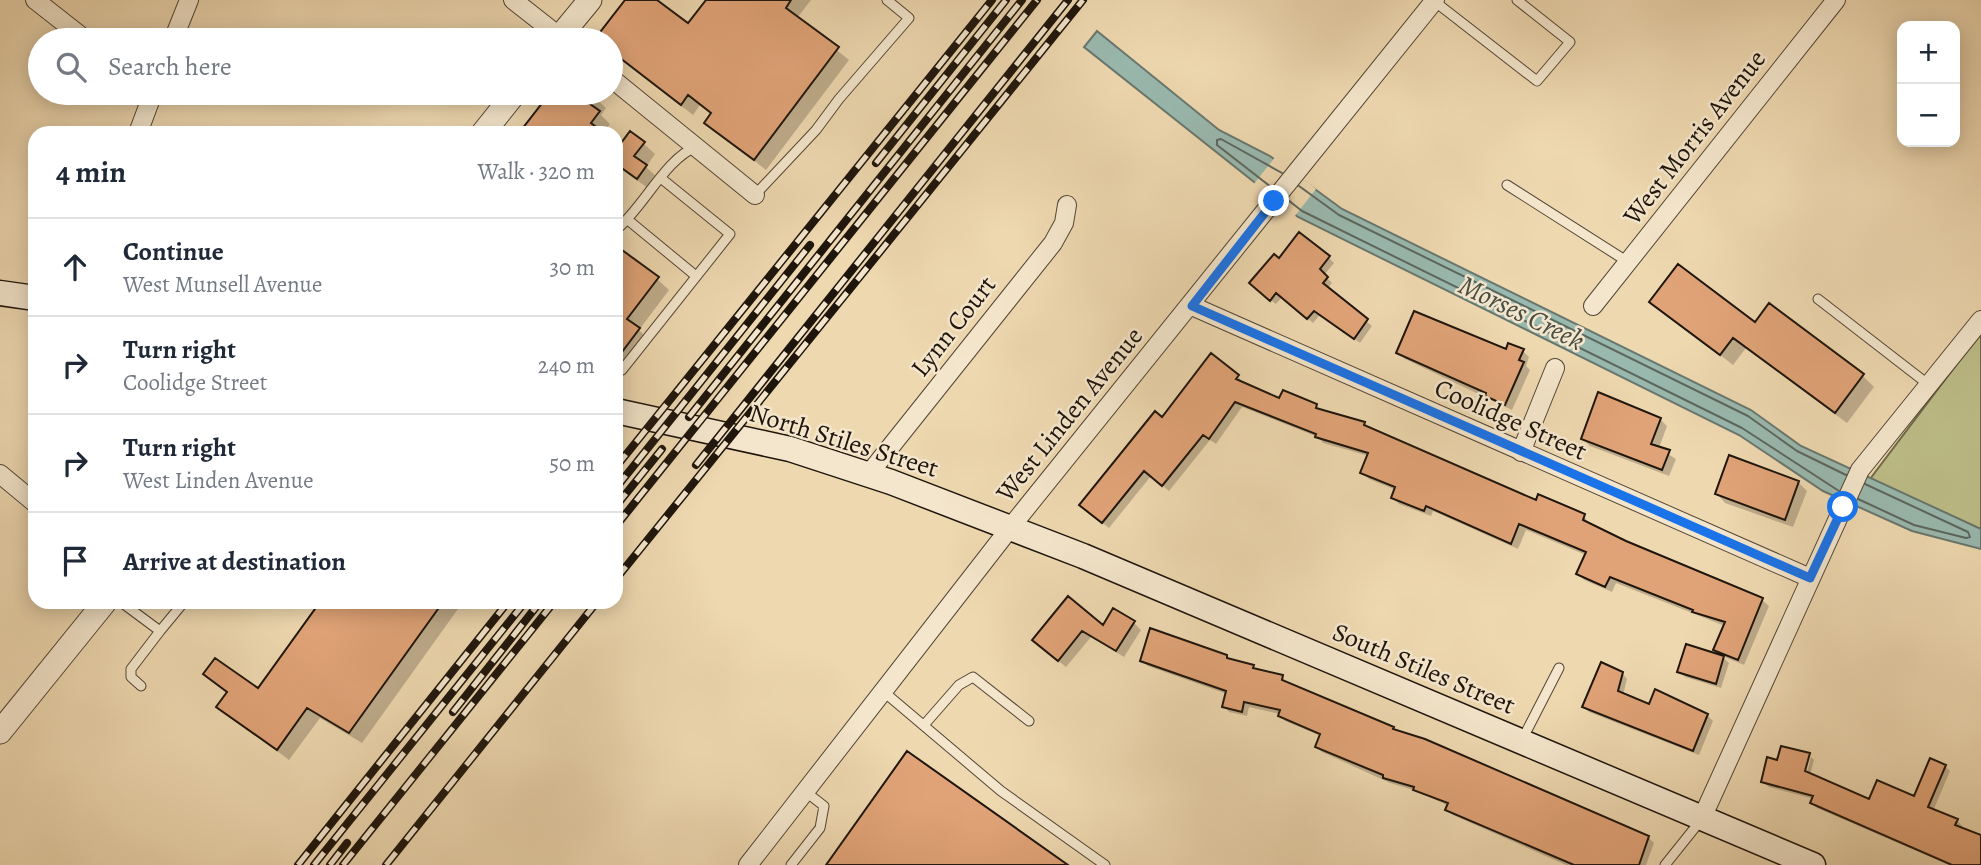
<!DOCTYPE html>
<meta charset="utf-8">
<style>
:root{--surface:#fff;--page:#f2f2f3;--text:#1f2937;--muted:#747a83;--line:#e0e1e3}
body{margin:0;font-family:Alegreya,serif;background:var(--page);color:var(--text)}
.controls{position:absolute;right:21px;top:21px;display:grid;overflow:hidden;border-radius:14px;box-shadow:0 4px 18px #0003}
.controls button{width:63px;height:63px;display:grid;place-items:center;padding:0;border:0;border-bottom:2px solid var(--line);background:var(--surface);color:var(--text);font:35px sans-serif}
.stop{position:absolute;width:21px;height:21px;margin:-16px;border:5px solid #1a73e8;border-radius:50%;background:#fff}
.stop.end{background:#1a73e8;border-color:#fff;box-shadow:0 2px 7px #0008}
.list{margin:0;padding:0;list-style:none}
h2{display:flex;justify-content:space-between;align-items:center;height:91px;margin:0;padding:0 28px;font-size:30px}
h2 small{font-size:23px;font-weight:400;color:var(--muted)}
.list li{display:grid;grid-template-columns:46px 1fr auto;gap:21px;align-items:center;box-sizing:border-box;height:98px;padding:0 28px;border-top:2px solid var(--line)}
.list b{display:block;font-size:26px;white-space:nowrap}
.list p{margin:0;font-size:23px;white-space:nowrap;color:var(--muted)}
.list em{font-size:23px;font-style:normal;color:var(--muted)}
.icon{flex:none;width:38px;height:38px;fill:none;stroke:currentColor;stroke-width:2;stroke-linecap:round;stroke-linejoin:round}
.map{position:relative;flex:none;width:1981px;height:865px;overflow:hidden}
.search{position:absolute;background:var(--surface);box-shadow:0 4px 18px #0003;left:28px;top:28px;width:595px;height:77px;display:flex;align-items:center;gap:18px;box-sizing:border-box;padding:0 24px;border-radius:38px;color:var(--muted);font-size:26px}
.panel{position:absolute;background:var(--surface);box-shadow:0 4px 18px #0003;left:28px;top:126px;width:595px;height:483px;border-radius:21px}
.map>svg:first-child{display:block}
.green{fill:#bdbd88;stroke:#6e694a;stroke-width:2}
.water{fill:#99b9af;stroke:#68776e;stroke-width:2}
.pier{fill:#eed8b0}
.shadow{fill:#0003}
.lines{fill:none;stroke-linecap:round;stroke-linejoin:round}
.shore{stroke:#5c675e;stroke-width:2}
.building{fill:#e0a377;stroke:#1e150c;stroke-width:2}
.service-casing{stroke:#524635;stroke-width:11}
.minor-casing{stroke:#524635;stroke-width:20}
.tertiary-casing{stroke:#524635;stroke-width:25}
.secondary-casing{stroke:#1e150c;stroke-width:27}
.service{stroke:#f4e6cc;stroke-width:9}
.minor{stroke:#f4e6cc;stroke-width:18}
.tertiary{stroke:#f4e6cc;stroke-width:23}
.secondary{stroke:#f4e6cc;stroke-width:24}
.rail-casing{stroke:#1e150c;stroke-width:8}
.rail{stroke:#f4e6cc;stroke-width:5;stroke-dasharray:16;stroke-linecap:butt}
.route{stroke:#1a73e8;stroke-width:9}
.labels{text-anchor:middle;stroke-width:5;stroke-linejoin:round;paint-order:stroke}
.street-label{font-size:26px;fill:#1e150c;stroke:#f4e6cc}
.water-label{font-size:28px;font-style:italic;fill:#494e45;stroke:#f4e6cc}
</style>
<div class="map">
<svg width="1981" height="865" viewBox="0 0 1981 865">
<rect width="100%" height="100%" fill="#eed8b0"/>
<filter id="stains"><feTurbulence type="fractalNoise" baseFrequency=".00286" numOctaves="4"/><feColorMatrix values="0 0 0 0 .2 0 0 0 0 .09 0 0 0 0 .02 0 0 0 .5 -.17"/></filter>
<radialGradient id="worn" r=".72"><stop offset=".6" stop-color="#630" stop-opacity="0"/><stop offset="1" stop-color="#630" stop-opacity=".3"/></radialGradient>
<!-- green -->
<path class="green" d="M1981 332V529L1870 479Z"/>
<!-- water -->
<path class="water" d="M1097 31 1219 130 1270 156 1342 209 1751 410 1801 446 1981 529V549L1912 531 1823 491 1739 435 1298 217 1084 47Z"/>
<!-- pier -->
<path class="pier" d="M1276 156 1316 189 1294 217 1253 185Z"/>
<!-- shadow -->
<path class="shadow" d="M627 0H655L689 26 708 0H811L797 18 849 60 766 170 706 122 712 114 700 105 693 115 611 52V40L597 39Z
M552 93 560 99 565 93H590L606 108 601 115 610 124 603 133H521Z
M643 143 655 154 646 167 657 177 649 189 619 167 616 171V144L620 147Z
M1328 257 1334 263 1324 275 1332 283 1327 289 1372 326 1360 343 1320 315 1313 323 1282 297 1276 304 1256 288 1279 260Z
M616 261 657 279 669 290 639 330 650 341 621 379 616 375Z
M1652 302 1756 324 1863 376 1874 387 1847 423 1746 348 1733 365Z
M1523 351 1529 357 1526 366 1530 370 1512 410 1405 359 1398 352Z
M1238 376 1243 384 1280 401 1316 406 1322 411 1364 423 1371 430 1537 502 1584 516 1590 525 1625 542 1762 600 1769 606 1744 665 1722 656 1716 649 1725 626 1616 583 1612 592 1584 580 1578 574 1586 555 1526 530 1518 549 1433 511 1431 516 1399 504 1393 498 1396 490 1369 479 1362 472 1369 456 1323 443 1318 437 1242 407 1216 444 1210 440 1169 491 1151 476 1109 528 1087 511 1163 419Z
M1660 419 1667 426 1659 448 1676 459 1669 476 1590 446 1583 439Z
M1798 482 1807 491 1793 527 1725 503 1717 494Z
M1068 599 1103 627 1134 623 1141 630 1124 657 1091 637 1066 667 1042 648Z
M322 602H463L362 743 320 718 289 760 219 707 228 693 206 674 258 691Z
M1687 646 1724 658 1729 663 1721 688 1685 677 1679 671Z
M1226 657 1231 661 1253 666 1258 671 1282 677 1287 684 1397 732 1648 837 1654 843 1646 865H1566L1453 815 1447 809 1449 806 1417 791 1390 783 1322 752 1317 747 1321 736 1285 721 1280 714 1249 707 1247 716 1229 712 1224 706 1227 694 1148 666 1142 660Z
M1622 673 1627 679 1623 695 1650 706 1707 715 1713 721 1699 755 1589 712 1584 706Z
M1809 755 1801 779 1805 780 1811 757 1814 760 1810 775 1870 801 1915 798 1945 766 1950 771 1933 811 1957 820 1962 826 1961 829 1981 837V865H1949L1817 808 1812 803 1814 799 1769 787 1763 782 1779 762Z"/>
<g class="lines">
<!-- shore -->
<path class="shore" d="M1299 186 1339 215 1748 416 1797 451 1846 475
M1271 187 1217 145V140L1221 139 1282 173
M1288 200 1302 211 1742 428 1839 491
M1858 499 1914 525 1966 538 1970 537 1968 532 1865 484"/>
</g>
<!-- building -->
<path class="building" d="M625 0H657L688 23 706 0H791L786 8 839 47 754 160 704 123 711 113 688 95 681 105 611 51V40H594Z
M550 93H598L590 104 600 111 591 123 604 133H519Z
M630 131 645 142 634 156 647 165 637 179 616 164V150Z
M1299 232 1330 256 1320 269 1328 277 1323 283 1368 319 1354 339 1314 311 1307 319 1276 293 1270 301 1249 283 1274 254 1279 258Z
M622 250 659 277 627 319 640 328 616 360V258Z
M1678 264 1755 322 1769 303 1864 374 1835 413 1733 338 1720 355 1649 302Z
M1414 311 1506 349 1508 343 1524 349 1519 360 1524 362 1505 405 1485 396 1486 393 1396 353Z
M1211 353 1239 375 1236 379 1279 398 1283 390 1317 404 1316 408 1365 422 1364 425 1536 500 1538 494 1585 514 1583 520 1626 541 1763 598 1738 660 1713 650 1725 622 1692 612 1693 610 1610 577 1605 587 1576 574 1586 552 1519 524 1511 544 1426 506 1424 511 1391 498 1395 487 1360 473 1368 453 1315 437 1316 434 1235 402 1209 439 1203 435 1162 486 1144 471 1102 523 1079 505 1155 411 1162 417Z
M1598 392 1661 418 1651 444 1670 450 1662 470 1581 439Z
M1729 455 1799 481 1785 520 1715 494Z
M1068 596 1103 625 1113 608 1135 621 1116 651 1082 631 1058 661 1032 640Z
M320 602H443L349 733 307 708 277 750 216 707 227 692 203 674 215 658 258 688Z
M1150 628 1227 655V658L1254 665 1253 668 1283 675 1282 680 1394 727 1393 729 1425 739 1649 836 1639 865H1574L1445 810 1448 803 1413 790 1414 787 1383 778V775L1315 747 1320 734 1278 716 1280 710 1244 702 1242 712 1222 707 1226 691 1140 661Z
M1686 644 1724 656 1716 684 1677 672Z
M1601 662 1623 672 1618 691 1649 704 1655 689 1708 714 1693 751 1582 707Z
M1781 746 1810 753 1805 771 1869 799 1877 780 1914 796 1930 758 1946 765 1928 807 1958 819 1955 825 1981 835V865H1952L1810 803 1813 796 1761 782 1767 757 1777 760Z
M907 751 1068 865H826Z"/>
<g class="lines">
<defs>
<path id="service" d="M1434 1 1537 81 1570 42 1517 0
M1507 185 1628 262
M755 195 816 130 839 99 909 18 887 0
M628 220 696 276
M616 230C643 208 666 158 696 147
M1818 299 1929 385
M622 370 730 234 662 179
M121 602 160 631 184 602
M141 686 131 677V669L160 631
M884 692 1001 791 1105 865
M924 725 959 685 973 677 1029 721
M1522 740 1559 668
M791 865 820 828 824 806 806 792
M1665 865 1701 820"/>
<path id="minor" d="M35 0 86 40
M513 0 564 40
M173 40 189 0
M611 78 755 195
M138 133 153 93
M1192 306 1810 578
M1593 306 1836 0
M1521 452 1555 368
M0 474 35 503
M868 475 1053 243 1064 223 1067 205
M1702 818 1860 470 1981 320
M748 865 1010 528 1435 0"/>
<path id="tertiary" d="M557 40 590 0
M483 133 515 93
M0 732 105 602"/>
<path id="secondary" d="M0 293 35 298
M616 411 790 449 891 482 1083 556 1813 865"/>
</defs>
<!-- service casing -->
<use href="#service" class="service-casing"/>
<!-- minor casing -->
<use href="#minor" class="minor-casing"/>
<!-- tertiary casing -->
<use href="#tertiary" class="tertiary-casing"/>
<!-- secondary casing -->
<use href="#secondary" class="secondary-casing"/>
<!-- service -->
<use href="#service" class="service"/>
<!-- minor -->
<use href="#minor" class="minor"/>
<!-- tertiary -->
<use href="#tertiary" class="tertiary"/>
<!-- secondary -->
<use href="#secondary" class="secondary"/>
<defs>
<path id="rail" d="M876 163 1006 0
M689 417 1022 0
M696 465 1068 0
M616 467 992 0
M616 488 810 245
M616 506 662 449
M616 526 1037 0
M616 579 1083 0
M453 712 540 602
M298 865 508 602
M314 865 525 602
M330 865 347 843
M343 865 554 602
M386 865 597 602"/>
</defs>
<!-- rail casing -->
<use href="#rail" class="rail-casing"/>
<!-- rail -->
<use href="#rail" class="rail"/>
</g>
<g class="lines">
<!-- route -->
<path class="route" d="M1274 201 1192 306 1810 578 1843 507"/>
</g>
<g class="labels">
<!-- street labels -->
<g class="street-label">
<text transform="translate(1694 137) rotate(-52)" y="9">West Morris Avenue</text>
<text transform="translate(953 326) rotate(-52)" y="9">Lynn Court</text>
<text transform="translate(1069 414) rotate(-51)" y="9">West Linden Avenue</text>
<text transform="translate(1511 419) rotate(24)" y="9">Coolidge Street</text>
<text transform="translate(844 440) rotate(17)" y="9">North Stiles Street</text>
<text transform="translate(1424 668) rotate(23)" y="9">South Stiles Street</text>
</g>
<!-- water labels -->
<g class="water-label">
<text transform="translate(1522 312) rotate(26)" y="10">Morses Creek</text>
</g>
</g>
<rect width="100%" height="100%" filter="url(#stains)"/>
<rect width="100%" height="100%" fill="url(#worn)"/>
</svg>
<div class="controls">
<button>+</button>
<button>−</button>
</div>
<div class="stop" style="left:1843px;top:507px"></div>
<div class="stop end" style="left:1274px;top:201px"></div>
<div class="search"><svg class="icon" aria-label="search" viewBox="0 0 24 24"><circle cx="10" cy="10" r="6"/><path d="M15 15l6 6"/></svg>Search here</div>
<section class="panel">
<h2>4 min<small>Walk · 320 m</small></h2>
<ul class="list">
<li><svg class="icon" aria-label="ahead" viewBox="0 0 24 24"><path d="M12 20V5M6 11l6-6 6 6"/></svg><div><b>Continue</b><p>West Munsell Avenue</p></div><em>30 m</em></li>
<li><svg class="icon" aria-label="right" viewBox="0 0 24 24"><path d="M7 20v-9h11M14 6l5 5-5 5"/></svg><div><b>Turn right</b><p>Coolidge Street</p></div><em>240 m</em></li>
<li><svg class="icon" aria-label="right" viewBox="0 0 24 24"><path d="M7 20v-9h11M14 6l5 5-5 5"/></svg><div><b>Turn right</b><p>West Linden Avenue</p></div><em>50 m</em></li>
<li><svg class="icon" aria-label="arrive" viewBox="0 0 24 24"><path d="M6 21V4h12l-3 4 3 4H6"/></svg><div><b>Arrive at destination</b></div></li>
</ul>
</section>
</div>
